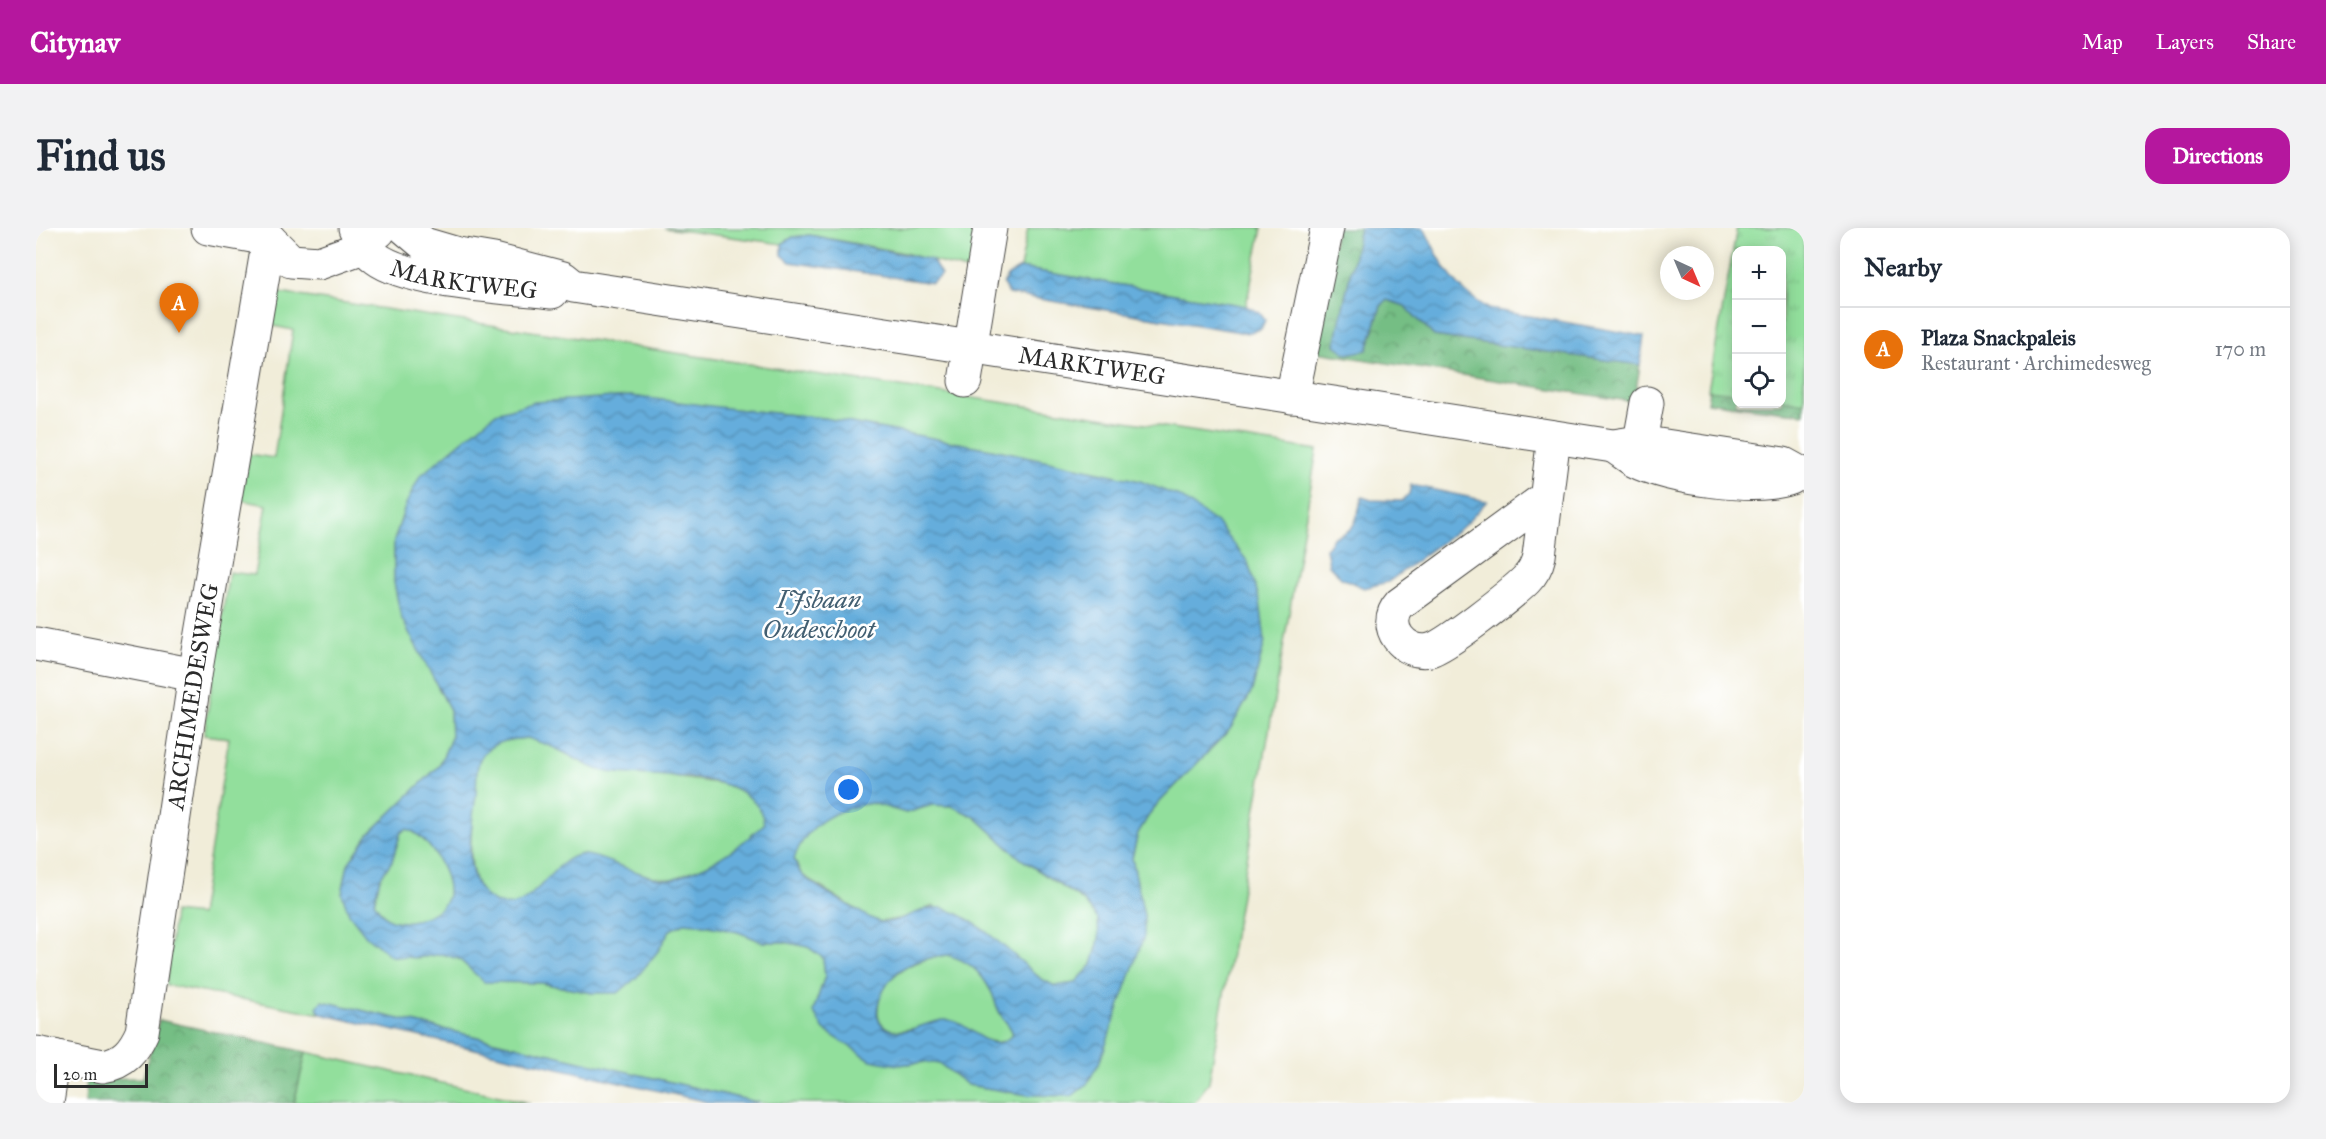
<!DOCTYPE html>
<meta charset="utf-8">
<style>
:root{--surface:#fff;--page:#f2f2f3;--text:#1f2937;--muted:#747a83;--line:#e0e1e3;--accent:#b5179e}
body{margin:0;font-family:"IM FELL Great Primer",serif;background:var(--page);color:var(--text)}
.controls{position:absolute;right:18px;top:18px;display:grid;overflow:hidden;border-radius:12px;box-shadow:0 3px 15px #0003}
.controls button{width:54px;height:54px;display:grid;place-items:center;padding:0;border:0;border-bottom:2px solid var(--line);background:var(--surface);color:var(--text);font:30px sans-serif}
.compass{position:absolute;left:1624px;top:18px;width:54px;height:54px;border-radius:50%;background:var(--surface);box-shadow:0 3px 15px #0003;rotate:136deg}
.scale{position:absolute;left:18px;bottom:15px;width:94px;box-sizing:border-box;padding-left:6px;border:3px solid #2b2b2b;border-top:0;font-size:16px;line-height:21px;white-space:nowrap;color:#2b2b2b;-webkit-text-stroke:4px #fff;paint-order:stroke}
.you{position:absolute;left:813px;top:562px;width:21px;height:21px;margin:-15px;border:4px solid #fff;border-radius:50%;background:#1a73e8;box-shadow:0 0 0 9px #1a73e833}
.badge{display:grid;place-items:center;width:39px;height:39px;border-radius:50%;background:var(--accent);color:#fff;font-size:20px;font-weight:700}
.pin{position:absolute;translate:-50% -50px;filter:drop-shadow(0 2px 3px #0008)}
.pin::after{content:'';position:absolute;top:32px;width:21px;height:18px;background:inherit;clip-path:polygon(0 0,100% 0,50% 100%)}
.list{margin:0;padding:0;list-style:none}
h2{display:flex;justify-content:space-between;align-items:center;height:78px;margin:0;padding:0 24px;font-size:26px}
h2 small{font-size:20px;font-weight:400;color:var(--muted)}
.list li{display:grid;grid-template-columns:39px 1fr auto;gap:18px;align-items:center;box-sizing:border-box;height:84px;padding:0 24px;border-top:2px solid var(--line)}
.list b{display:block;font-size:22px;white-space:nowrap}
.list p{margin:0;font-size:20px;white-space:nowrap;color:var(--muted)}
.list em{font-size:20px;font-style:normal;color:var(--muted)}
.icon{flex:none;width:33px;height:33px;fill:none;stroke:currentColor;stroke-width:2;stroke-linecap:round;stroke-linejoin:round}
.map{position:relative;flex:none;width:1768px;height:875px;overflow:hidden;border-radius:18px}
header{display:flex;align-items:center;gap:36px;box-sizing:border-box;height:84px;padding:0 30px;background:var(--accent);color:#fff}
header strong{font-size:28px}
nav{display:flex;gap:33px;margin-inline-start:auto;font-size:21px}
.intro{display:flex;align-items:center;justify-content:space-between;box-sizing:border-box;height:144px;padding:0 36px}
h1{margin:0;font-size:42px}
.button{padding:15px 27px;border-radius:18px;background:var(--accent);color:#fff;font-size:21px;font-weight:700}
main{display:flex;gap:36px;padding:0 36px}
aside{flex:1;background:var(--surface);border-radius:18px;box-shadow:0 3px 15px #0003}
.map>svg:first-child{display:block}
.green{fill:#92df9c;stroke:#5e8564;stroke-width:1.5;fill-rule:evenodd}
.forest{fill:url(#forest-crowns);stroke:#507458;stroke-width:1.5}
.park{fill:url(#park-tufts);stroke:#5e8564;stroke-width:1.5}
.water{fill:url(#water-waves);stroke:#486c84;stroke-width:1.5;fill-rule:evenodd}
.lines{fill:none;stroke-linecap:round;stroke-linejoin:round}
.minor-casing{stroke:#494845;stroke-width:35}
.minor{stroke:#fff;stroke-width:33}
.labels{text-anchor:middle;stroke-width:5;stroke-linejoin:round;paint-order:stroke}
.street-label{font-size:24px;fill:#2b2b2b;stroke:#fff}
.water-label{font-size:26px;font-style:italic;fill:#425f72;stroke:#fff}
</style>
<header>
<strong>Citynav</strong>
<nav><a>Map</a><a>Layers</a><a>Share</a></nav>
</header>
<div class="intro"><h1>Find us</h1><a class="button">Directions</a></div>
<main>
<div class="map">
<svg width="1768" height="875" viewBox="0 0 1768 875">
<defs>
<pattern id="forest-crowns" width="20" height="18" patternUnits="userSpaceOnUse" patternTransform="scale(1.5)"><rect width="20" height="18" fill="#75be84"/><path d="M2 6a3 3 0 1 1 6 0M12 15a3 3 0 1 1 6 0" fill="none" stroke="#609b6c"/></pattern>
<pattern id="park-tufts" width="24" height="20" patternUnits="userSpaceOnUse" patternTransform="scale(1.5)"><rect width="24" height="20" fill="#92df9c"/><path d="M3 7l-1-3M5 7V3M7 7l1-3M15 17l-1-3M17 17v-4M19 17l1-3" fill="none" stroke="#7ec087"/></pattern>
<pattern id="water-waves" width="16" height="10" patternUnits="userSpaceOnUse" patternTransform="scale(1.5)"><rect width="16" height="10" fill="#65addc"/><path d="M0 5q4-4 8 0t8 0" fill="none" stroke="#538db3"/></pattern>
</defs>
<rect width="100%" height="100%" fill="#fff"/>
<filter id="ink" filterUnits="userSpaceOnUse"><feTurbulence type="fractalNoise" baseFrequency=".0167" numOctaves="2"/><feDisplacementMap in="SourceGraphic" scale="12" xChannelSelector="R" yChannelSelector="G"/><feConvolveMatrix kernelMatrix="1 2 1 2 8 2 1 2 1" color-interpolation-filters="sRGB"/></filter>
<filter id="wash" filterUnits="userSpaceOnUse"><feTurbulence type="fractalNoise" baseFrequency=".008" numOctaves="4" result="noise"/><feDisplacementMap in="SourceGraphic" scale="24" xChannelSelector="R" yChannelSelector="G"/><feGaussianBlur stdDeviation="1.35" result="paint"/><feColorMatrix in="noise" values="0 0 0 0 0 0 0 0 0 0 0 0 0 0 0 0 0 1.4 0 .05"/><feComposite in="paint" operator="in"/></filter>
<g filter="url(#wash)">
<rect width="100%" height="100%" fill="#f1edd9"/>
<!-- green -->
<path class="green" d="M628 0H946L937 44 869 25 774 7 757 9 746 16Z
M992 0H1226L1210 78 984 40Z
M237 64 1281 222 1173 854 1158 875H725L286 773 282 783 285 786 130 757 138 684 164 687 193 510 168 507 193 344 218 347 231 277 204 272 213 226 238 230 257 102 232 97ZM698 181 788 190 971 224 1104 253 1229 413 1216 463 1194 501 1116 582 1102 605 1096 630 1108 688 1036 868 992 867 932 857 904 836 890 834 862 837 777 784 789 748 787 730 772 719 749 714H727L702 704 663 696 648 695 634 702 622 723 556 765 505 755 449 754 423 731 406 726 381 730 306 666 312 636 333 606 403 538 415 510 414 482 365 389 358 354V313L370 276Z
M492 510 520 520 553 538 689 556 716 569 727 583 729 596 711 612 675 636 636 651 613 648 546 626C516 634 503 674 477 677 421 683 436 599 439 568 441 557 439 540 444 531 453 513 475 511 492 510Z
M836 575 870 585 896 577 916 578 939 589 985 631 1047 673 1062 691 1063 712 1056 737 1039 755 1019 758 1005 751 974 725 897 678 867 690 844 694 832 689 766 647 758 631C769 597 801 579 836 575Z
M370 601C391 606 415 646 412 667 409 686 374 697 358 693 349 691 344 682 338 675L344 650 356 633 365 604Z
M911 727C933 732 946 745 956 765 959 772 961 781 965 787 969 795 975 797 977 807 960 823 945 807 926 805 911 803 894 799 880 800 871 801 862 805 853 801 846 798 841 790 842 782 844 746 879 731 911 727Z
M270 824 494 875H258Z"/>
<!-- forest -->
<path class="forest" d="M1300 0H1324L1299 117 1331 122 1345 78 1351 72 1369 78 1398 108 1604 137 1598 174 1280 124Z
M1701 0 1700 176H1746V132L1768 136V186L1671 174Z
M123 792 270 824 258 875H49L51 851 107 850Z"/>
<!-- park -->
<path class="park" d="M1701 0H1768V175L1746 171V22H1700V165L1672 162Z"/>
<!-- water -->
<path class="water" d="M1324 0H1388C1407 38 1415 58 1453 81L1608 108 1604 137 1398 108 1369 78 1351 72 1345 78 1331 122 1311 126 1299 117Z
M774 7 896 32 905 47 896 55 754 34 746 27V16L757 9Z
M984 40 1210 78 1223 84 1229 92 1225 101 1210 105 973 66 967 56 971 48Z
M595 168 698 181 788 190 971 224 1104 253 1144 269 1182 296 1212 334 1224 373 1229 413 1216 463 1194 501 1116 582 1102 605 1096 630 1108 688V708L1064 833 1051 856 1036 868 992 867 932 857 904 836 890 834 862 837 835 832 788 802 777 784 789 748 787 730 772 719 749 714H727L702 704 663 696 648 695 634 702 622 723 600 750 582 765H556L505 755 448 754 423 731 406 726 381 730 355 728 330 708 313 686 306 666 312 636 333 606 403 538 415 510 414 482 365 389 358 354V313L370 276 384 248 460 185 499 174ZM492 510C502 514 513 517 523 522 539 529 555 542 573 544 615 551 721 538 728 596 706 617 682 634 652 645 647 647 641 650 635 651 619 652 602 644 587 639 575 635 555 625 543 627 513 632 494 694 457 673 422 653 436 599 440 567 441 557 439 540 444 531 454 513 475 511 492 510ZM836 575 870 585 896 577 916 578 939 589 985 631 1047 672 1062 691 1063 712 1056 737 1039 755 1019 758 1005 751C979 729 942 691 910 681 888 674 868 696 844 694 837 693 771 653 766 647 762 643 760 636 758 631 769 597 801 579 836 575ZM370 601C391 605 415 646 412 667 409 686 374 697 358 693 349 691 343 682 338 674L344 650 356 633 365 604ZM911 727C933 732 946 745 956 765 959 772 961 781 965 787 969 795 975 797 977 807 952 831 935 793 911 792 892 791 872 809 853 801 828 790 849 754 863 743 877 733 894 729 911 727Z
M1375 257 1451 273 1430 296 1352 354 1328 360 1305 350 1293 337 1290 320 1298 309C1322 303 1320 290 1326 269L1335 272 1366 273 1373 266Z
M286 773 725 875H676L285 786 281 780Z"/>
</g>
<g filter="url(#ink)">
<g class="lines">
<defs>
<g id="minor">
<path d="M172 0 233 11 255 33 283 35 319 22 343 3"/>
<path id="s1" d="M319 0C324 12 330 23 340 30 373 55 472 59 516 64"/>
<path id="s2" d="M369 0 388 16 422 26 458 32 527 50 537 58 1577 218 1603 214 1748 236 1768 247"/>
<path d="M929 153 954 0"/>
<path d="M1256 169 1291 0"/>
<path d="M1605 208 1611 175"/>
<path d="M1580 220C1586 224 1593 229 1599 233 1631 250 1722 263 1755 250"/>
<path d="M1509 270 1364 376C1344 398 1369 428 1394 422 1410 418 1477 365 1490 352 1497 345 1501 337 1503 328L1518 209"/>
<path d="M0 416 159 447"/>
<path id="s3" d="M0 825 67 838C88 835 98 822 106 804L159 447 233 11"/>
<path d="M11 875 18 828"/>
</g>
</defs>
<!-- minor casing -->
<use href="#minor" class="minor-casing"/>
<!-- minor -->
<use href="#minor" class="minor"/>
</g>
</g>
<g class="labels">
<!-- street labels -->
<g class="street-label">
<text dy="8" stroke="none"><textPath href="#s1" startOffset="129">MARKTWEG</textPath></text>
<text dy="8" stroke="none"><textPath href="#s2" startOffset="706">MARKTWEG</textPath></text>
<text dy="8" stroke="none"><textPath href="#s3" startOffset="462">ARCHIMEDESWEG</textPath></text>
</g>
<!-- water labels -->
<g class="water-label">
<text x="783" y="380">IJsbaan<tspan x="783" dy="30">Oudeschoot</tspan></text>
</g>
</g>
</svg>
<div class="controls">
<button>+</button>
<button>−</button>
<button><svg class="icon" aria-label="locate" viewBox="0 0 24 24"><circle cx="12" cy="12" r="6"/><path d="M12 2v4M12 18v4M2 12h4M18 12h4"/></svg></button>
</div>
<svg class="compass" viewBox="-18 -18 36 36"><path d="M0-13l5 13h-10z" fill="#e53935"/><path d="M0 13l5-13h-10z" fill="#747a83"/></svg>
<div class="scale">20 m</div>
<div class="you"></div>
<div class="pin badge" style="left:143px;top:105px;background:#e8710a">A</div>
</div>
<aside>
<h2>Nearby<small></small></h2>
<ul class="list">
<li><span class="badge" style="background:#e8710a">A</span><div><b>Plaza Snackpaleis</b><p>Restaurant · Archimedesweg</p></div><em>170 m</em></li>
</ul>
</aside>
</main>
